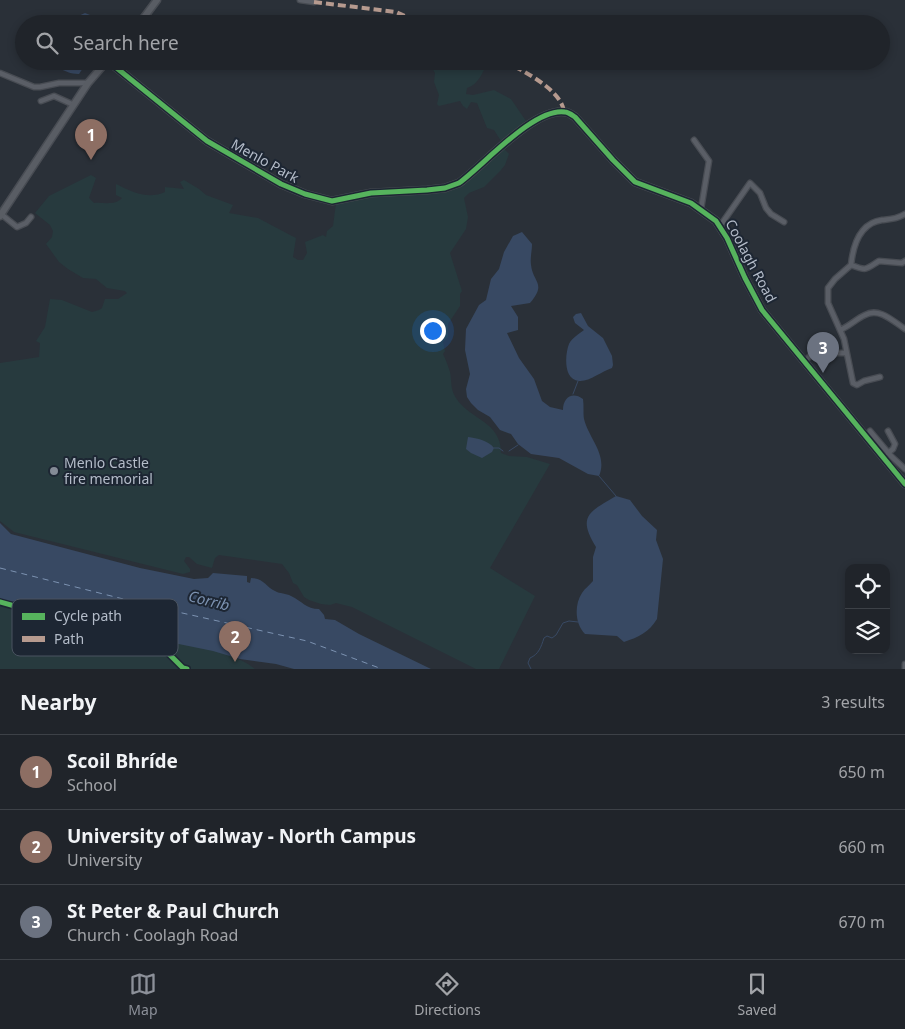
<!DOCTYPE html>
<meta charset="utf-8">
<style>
:root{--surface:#20242a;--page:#2d3036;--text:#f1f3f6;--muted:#a2a4a8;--line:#3d4147;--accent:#8c9099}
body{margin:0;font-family:"Noto Sans",sans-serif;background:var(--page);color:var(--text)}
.controls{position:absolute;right:15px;bottom:15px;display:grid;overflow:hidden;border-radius:10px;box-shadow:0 2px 8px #0003}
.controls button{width:45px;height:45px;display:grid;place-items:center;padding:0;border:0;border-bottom:1px solid var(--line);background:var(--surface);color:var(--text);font:25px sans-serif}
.you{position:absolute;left:432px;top:330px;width:18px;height:18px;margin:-12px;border:4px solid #fff;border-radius:50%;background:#1a73e8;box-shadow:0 0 0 8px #1a73e833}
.badge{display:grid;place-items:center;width:32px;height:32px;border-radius:50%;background:var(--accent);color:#fff;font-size:16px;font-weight:700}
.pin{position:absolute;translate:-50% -41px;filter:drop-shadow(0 1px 2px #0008)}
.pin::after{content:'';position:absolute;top:26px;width:18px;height:15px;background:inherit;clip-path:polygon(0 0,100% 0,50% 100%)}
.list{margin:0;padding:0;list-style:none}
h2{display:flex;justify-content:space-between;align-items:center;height:65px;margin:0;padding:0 20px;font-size:21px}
h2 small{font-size:16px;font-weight:400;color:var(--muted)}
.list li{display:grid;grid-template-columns:32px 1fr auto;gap:15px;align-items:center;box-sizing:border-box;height:75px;padding:0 20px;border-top:1px solid var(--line)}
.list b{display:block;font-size:19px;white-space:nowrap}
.list p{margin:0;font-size:16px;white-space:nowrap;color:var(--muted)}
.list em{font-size:16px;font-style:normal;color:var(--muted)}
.icon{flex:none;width:28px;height:28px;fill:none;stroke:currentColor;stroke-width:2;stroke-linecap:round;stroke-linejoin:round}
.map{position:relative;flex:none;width:905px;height:669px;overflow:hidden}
.search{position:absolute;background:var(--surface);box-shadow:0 2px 8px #0003;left:15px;right:15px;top:15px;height:55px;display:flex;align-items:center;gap:12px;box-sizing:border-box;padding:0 18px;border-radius:28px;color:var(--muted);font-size:19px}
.sheet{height:290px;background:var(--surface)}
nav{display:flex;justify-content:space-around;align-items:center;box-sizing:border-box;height:70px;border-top:1px solid var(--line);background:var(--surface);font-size:14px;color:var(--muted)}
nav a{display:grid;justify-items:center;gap:2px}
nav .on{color:var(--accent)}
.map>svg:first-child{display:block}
.green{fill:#273a3e}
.water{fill:#384963}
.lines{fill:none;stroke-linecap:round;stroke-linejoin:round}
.stream{stroke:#384963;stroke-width:1}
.ferry{stroke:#7c92b1;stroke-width:1;stroke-dasharray:6 5;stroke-linecap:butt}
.street-casing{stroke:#484c53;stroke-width:7}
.secondary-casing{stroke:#484c53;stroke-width:9}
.street{stroke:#5a5e66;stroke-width:4.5}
.secondary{stroke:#595d64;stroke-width:6}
.quiet{stroke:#b69a8f;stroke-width:4;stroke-dasharray:8 4;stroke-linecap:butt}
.cycleway-casing{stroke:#1d2633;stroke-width:8}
.cycleway{stroke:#56b35d;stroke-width:5}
.poi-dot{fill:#848b96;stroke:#1d2633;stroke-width:2}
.labels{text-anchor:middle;stroke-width:4;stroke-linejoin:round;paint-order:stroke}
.street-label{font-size:14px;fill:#b4bcc9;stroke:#1d2633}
.poi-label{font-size:14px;fill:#b4bcc9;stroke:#1d2633;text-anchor:start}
.water-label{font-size:15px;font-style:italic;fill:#7c92b1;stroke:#1d2633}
.key{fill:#1d2633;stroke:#4a5360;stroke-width:1}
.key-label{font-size:14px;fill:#b4bcc9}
</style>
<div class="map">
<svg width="905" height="669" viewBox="0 0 905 669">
<rect width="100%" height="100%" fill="#2a3038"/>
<!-- green -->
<path class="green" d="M428 61H488C483 72 479 84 467 88L466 94 473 95 494 90 511 99 526 121 501 141 494 130 487 128 477 103 471 102 467 109 463 106 460 101 439 106 437 104 439 95 434 82 435 73Z
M501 146 509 154 505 165 501 170 484 187 469 193 464 198 468 217 466 229 450 253 462 291 460 294V306L448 324V337L443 342 445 351 443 354C446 360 448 366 450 372 452 382 450 389 456 398 470 420 501 421 501 453L509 456 527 457 550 464 490 568 535 596 499 669H476L352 607 336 603 330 605 321 604 309 600 304 597 297 585 293 583 289 573 282 564 219 555 215 558 212 568 197 564 189 557H186L184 561 190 569V572L183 574 14 532 0 521V363L39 357 40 343 36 341 45 327 50 299 62 300 92 312 99 310 102 308 105 299H118L127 293 125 291 107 288 96 279 83 278 68 269 59 262 46 244 52 237 53 231 50 225 35 213 49 196 91 175 96 178 89 198 94 203C103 202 115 206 122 198L116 195V184C132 192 148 200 165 192V187L184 189 180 182 184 180 199 189 206 195 233 205 229 213 258 218 292 236 296 238 293 257 298 260H303L307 253 305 242 323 235 326 237 327 231 333 226 336 203 371 193 459 183Z
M0 601C40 611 79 623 119 632 156 641 227 645 255 669H0Z"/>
<!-- water -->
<path class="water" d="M85 13 100 19 98 24H32L41 16C63 26 63 23 85 13Z
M33 61H83V68L79 74C70 74 66 71 58 68 50 65 41 65 33 61Z
M522 232 532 244C532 251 530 258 531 265 533 283 547 283 530 303L511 306 518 317V330L507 333 519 358 534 379 542 401 550 407 563 410C563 398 572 391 583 399 584 406 583 413 584 419 589 439 608 455 599 476L588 474 559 458 531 454 518 444 511 434 500 430 490 417 478 410 471 403 467 397 466 389 470 374 465 350 466 329 479 305 486 300 491 279 499 269 504 252 513 236Z
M581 313 588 326 603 338 612 356 613 365 612 368C602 371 589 382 579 381 563 380 565 354 569 344 572 338 579 334 584 330L575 323 573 317 576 314Z
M468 437C477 438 489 441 494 448L492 452 482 458 471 453 466 449Z
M616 496 630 500 642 516 657 530 656 540 663 559 657 619C649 632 639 637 624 642L617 636 585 634C575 624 574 605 582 593 585 588 590 585 593 581V557L596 547C577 516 589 512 616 496Z
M0 523 11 534 140 568 194 579 208 578 213 573 247 576V582L250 583 251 578C264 578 266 587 275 591 280 594 286 593 291 596 302 601 306 609 319 609L324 615 325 619 335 620 359 634 431 669H294L276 664 240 659 213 651 120 632 0 600Z"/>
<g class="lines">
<!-- stream -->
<path class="stream" d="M573 394 578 381
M494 448H499L503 451
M509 451 518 445
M599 476 616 496
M531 669 528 663 530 658C539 654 541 647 544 638L547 636 552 638 556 635 563 623 569 621 578 622"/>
<!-- ferry -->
<path class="ferry" d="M0 568 151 606 307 641 382 669"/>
<defs>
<path id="street" d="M300 0 314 2
M0 73 34 87H40L59 83H88
M41 101 54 96 74 105
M694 140 709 161 701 209
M1 214 17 227 26 223 31 217
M720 226 750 183 760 193 766 208 771 214 784 222
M851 265C867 271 865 270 879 261L902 263 905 261
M840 330C850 326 856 319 865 315 879 307 893 321 905 329
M804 362 816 350 829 353H846
M880 377 864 381 857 385 853 383 844 339 828 303V288L835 279 851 265C853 246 860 223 882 220 891 219 897 219 905 214
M870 431 891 456 905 469
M888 431 895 444 893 449 888 453
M905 669V664"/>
<path id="secondary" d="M139 24 157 0
M108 61 207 141 281 184 305 194 332 201 371 193 427 190 445 188 459 183C483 166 534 107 565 112 568 112 572 115 575 117L613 160 635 182 691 203 716 221 727 238 745 278 762 310 905 484
M0 216 88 83 107 61"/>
</defs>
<!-- street casing -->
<use href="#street" class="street-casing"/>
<!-- secondary casing -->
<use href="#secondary" class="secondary-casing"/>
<!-- street -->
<use href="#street" class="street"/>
<!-- secondary -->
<use href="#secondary" class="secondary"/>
<!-- quiet -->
<path class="quiet" d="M314 2 396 12 422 24
M504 61C522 70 562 90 564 112"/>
<defs>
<path id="cycleway" d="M108 61 207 141 281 184 305 194 332 201 371 193 427 190 445 188 459 183C483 166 534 107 565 112 568 112 572 115 575 117L613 160 635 182 691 203 716 221 727 238 745 278 762 310 905 484
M0 602 93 628 109 635 162 647 183 668 187 669"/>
</defs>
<!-- cycleway casing -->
<use href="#cycleway" class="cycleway-casing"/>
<!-- cycleway -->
<use href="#cycleway" class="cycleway"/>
</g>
<!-- markers -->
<circle class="poi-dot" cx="54" cy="471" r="5"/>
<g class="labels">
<!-- street labels -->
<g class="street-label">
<text transform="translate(265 161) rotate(29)" y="5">Menlo Park</text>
<text transform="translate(751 261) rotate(62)" y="5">Coolagh Road</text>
</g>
<!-- poi labels -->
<g class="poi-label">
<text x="64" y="468">Menlo Castle<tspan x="64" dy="16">fire memorial</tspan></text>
</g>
<!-- water labels -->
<g class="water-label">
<text transform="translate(209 601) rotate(14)" y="5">Corrib</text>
</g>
</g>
<!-- legend -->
<rect x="12" y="599" width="166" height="57" rx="8" class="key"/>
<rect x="22" y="613" width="23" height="7" fill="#56b35d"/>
<rect x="22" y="636" width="23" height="6" fill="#b69a8f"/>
<g class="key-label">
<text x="54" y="621">Cycle path</text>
<text x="54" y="644">Path</text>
</g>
</svg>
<div class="controls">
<button><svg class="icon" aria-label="locate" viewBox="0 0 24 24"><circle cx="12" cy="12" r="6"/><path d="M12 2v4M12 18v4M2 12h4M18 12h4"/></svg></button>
<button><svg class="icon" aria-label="layers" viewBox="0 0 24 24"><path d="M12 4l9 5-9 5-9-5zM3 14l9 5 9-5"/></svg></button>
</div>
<div class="you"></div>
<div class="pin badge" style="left:91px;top:160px;background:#8d6e63">1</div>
<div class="pin badge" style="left:235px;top:662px;background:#8d6e63">2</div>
<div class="pin badge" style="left:823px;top:373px;background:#6b7280">3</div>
<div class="search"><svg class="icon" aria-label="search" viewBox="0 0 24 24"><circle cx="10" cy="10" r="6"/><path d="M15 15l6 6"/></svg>Search here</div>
</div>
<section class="sheet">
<h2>Nearby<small>3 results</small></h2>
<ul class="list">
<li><span class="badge" style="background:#8d6e63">1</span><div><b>Scoil Bhríde</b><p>School</p></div><em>650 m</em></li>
<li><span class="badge" style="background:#8d6e63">2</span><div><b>University of Galway - North Campus</b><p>University</p></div><em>660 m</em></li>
<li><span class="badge" style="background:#6b7280">3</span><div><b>St Peter &amp; Paul Church</b><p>Church · Coolagh Road</p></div><em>670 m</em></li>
</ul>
</section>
<nav>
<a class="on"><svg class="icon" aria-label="map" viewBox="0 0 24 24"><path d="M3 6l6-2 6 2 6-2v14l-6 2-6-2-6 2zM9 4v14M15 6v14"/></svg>Map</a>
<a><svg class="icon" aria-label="directions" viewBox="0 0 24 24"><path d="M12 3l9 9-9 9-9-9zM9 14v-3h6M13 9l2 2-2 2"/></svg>Directions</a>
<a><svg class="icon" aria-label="saved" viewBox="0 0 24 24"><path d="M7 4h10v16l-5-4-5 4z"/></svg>Saved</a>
</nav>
